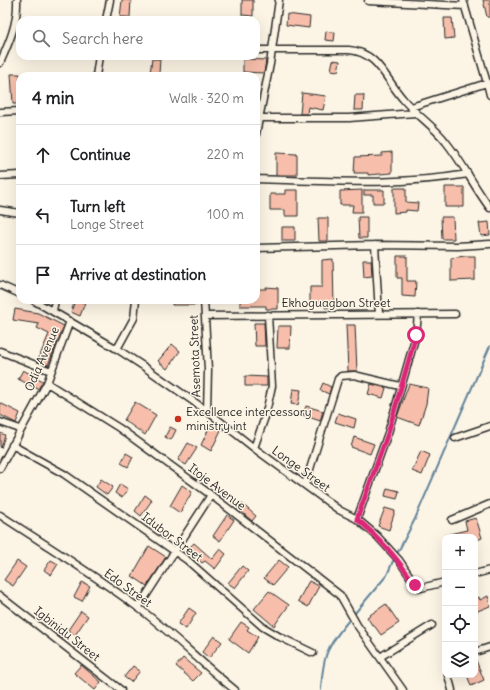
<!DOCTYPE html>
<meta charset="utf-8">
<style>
:root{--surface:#fff;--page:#f6f6f6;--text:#202124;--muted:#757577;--line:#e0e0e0}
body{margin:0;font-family:Delius,sans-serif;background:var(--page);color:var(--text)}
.controls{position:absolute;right:12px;bottom:12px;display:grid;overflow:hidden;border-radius:8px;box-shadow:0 4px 16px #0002}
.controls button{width:36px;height:36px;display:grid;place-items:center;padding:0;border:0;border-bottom:1px solid var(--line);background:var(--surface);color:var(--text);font:20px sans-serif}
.stop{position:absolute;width:12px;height:12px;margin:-9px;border:3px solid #db2777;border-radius:50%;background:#fff}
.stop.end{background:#db2777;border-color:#fff;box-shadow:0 1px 4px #0008}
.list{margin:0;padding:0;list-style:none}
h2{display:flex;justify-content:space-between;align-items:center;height:52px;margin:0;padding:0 16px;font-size:17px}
h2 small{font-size:13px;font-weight:400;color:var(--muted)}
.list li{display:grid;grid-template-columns:26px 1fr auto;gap:12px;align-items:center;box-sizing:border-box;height:60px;padding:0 16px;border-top:1px solid var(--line)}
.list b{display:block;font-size:15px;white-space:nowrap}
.list p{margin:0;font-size:13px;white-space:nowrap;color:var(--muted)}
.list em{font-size:13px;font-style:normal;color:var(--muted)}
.icon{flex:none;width:22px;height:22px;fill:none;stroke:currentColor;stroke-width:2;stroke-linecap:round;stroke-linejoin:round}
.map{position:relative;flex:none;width:490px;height:690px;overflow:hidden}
.search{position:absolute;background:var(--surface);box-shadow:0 4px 16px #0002;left:16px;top:16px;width:244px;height:44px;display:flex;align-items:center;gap:10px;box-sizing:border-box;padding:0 14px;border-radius:12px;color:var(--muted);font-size:15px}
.panel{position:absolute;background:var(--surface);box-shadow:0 4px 16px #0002;left:16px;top:72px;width:244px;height:232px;border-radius:12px}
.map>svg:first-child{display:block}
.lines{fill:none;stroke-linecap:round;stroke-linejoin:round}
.stream{stroke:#64859c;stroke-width:2}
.building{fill:#f7bfab;stroke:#2b2b2b}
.minor-casing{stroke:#2b2b2b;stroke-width:9}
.minor{stroke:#fcf5e5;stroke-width:6}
.route{stroke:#db2777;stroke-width:5}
.poi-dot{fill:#c8321e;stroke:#fcf5e5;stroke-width:1.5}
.labels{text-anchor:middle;stroke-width:3;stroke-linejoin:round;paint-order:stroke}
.street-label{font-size:12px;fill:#2b2b2b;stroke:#fcf5e5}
.poi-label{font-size:12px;fill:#2b2b2b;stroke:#fcf5e5;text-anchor:start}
</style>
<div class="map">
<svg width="490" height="690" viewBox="0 0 490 690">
<rect width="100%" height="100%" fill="#fcf5e5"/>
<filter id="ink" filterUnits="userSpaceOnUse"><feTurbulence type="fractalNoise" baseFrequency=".025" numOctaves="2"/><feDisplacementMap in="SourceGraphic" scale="8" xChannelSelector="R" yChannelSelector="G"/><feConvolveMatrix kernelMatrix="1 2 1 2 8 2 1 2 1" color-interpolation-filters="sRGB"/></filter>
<g filter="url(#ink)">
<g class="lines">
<!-- stream -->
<path class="stream" d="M398 552 415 519 490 346
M355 613 387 575 393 561
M321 690C323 654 327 647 349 620"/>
</g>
<!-- building -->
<path class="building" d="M122 0H131L130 17H120Z
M242 0H253V16L242 15Z
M483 0H490V17H487Z
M287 14 310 17 309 28 286 25Z
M444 18H452L454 38 445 39Z
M326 31 335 33 334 41 325 40Z
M152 59H160L159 74 150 73Z
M243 59 266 60 264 73 243 72Z
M333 60 340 61 338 71 331 70Z
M11 74H20V104H13Z
M302 93 326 96 323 110 308 107 307 114H300Z
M355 95H364L363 110H354Z
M392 152V173L368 175V173H354L355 157 382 156V153Z
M276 153 297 154V175H276Z
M445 187H464V207H445Z
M394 188H406V202L418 203 417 211 406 210V212L394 213Z
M285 190H298V216H285V210H270V194H285Z
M362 190V212H352L353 205H340V191Z
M364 190H384V203H373V195H364Z
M358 217H367V238H359Z
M441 217H453L454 239H442Z
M318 218H328V241H319Z
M489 222 490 235 481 236 479 223Z
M282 227H295V241H282Z
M397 256H407V281H416L415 297 402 296V278H397Z
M465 256H475V280L451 281V258Z
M333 259 334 307 325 308V302H310V287H322V260Z
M363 260H371L372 276 364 277Z
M266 287 278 288V309H266V306H240V300H256V289H266Z
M75 300 85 303 80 316 71 312Z
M172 300H197V305H172Z
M15 309 38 313 64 326 48 365 38 360 49 334 37 328 39 324 13 320Z
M254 323H264L265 346H255Z
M346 325H355L357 371H348Z
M278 326H291L290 348H277Z
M172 344 180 351 167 369 158 361Z
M23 370 43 381 38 389 18 379Z
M245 376 267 377V386H245Z
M323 383 331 387 329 394 320 390Z
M371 384 386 388 383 398 368 394Z
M409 384 428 388 426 404 419 425 397 417Z
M293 389 301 390 298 405 291 404Z
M135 402 156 415 145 435 124 420Z
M0 403 20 413 16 423 0 415Z
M306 406 323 411 320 421 303 415Z
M338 413 356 419 354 428 335 422Z
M211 424 221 430 211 451 201 445Z
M170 427 176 430 171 440 165 437Z
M0 433 5 435 1 448 0 447Z
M354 437 374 444 370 454 351 447Z
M188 443 197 448 186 465 178 460Z
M421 451 430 455 422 475 412 471Z
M126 453 133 457 128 467 121 463Z
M101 479 113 487 107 495 96 487Z
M120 484 128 489 122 498 115 493Z
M182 485 192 492 180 513 170 506Z
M387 488 399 491 397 499 385 496Z
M145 495 152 500 141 516 135 511Z
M241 503 256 516 252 521 237 508Z
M385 508 395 511 389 530 378 526Z
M227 515 234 520 220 541 213 536Z
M476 518 482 538 475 541V537H446L445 535 467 530 465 521Z
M194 543 212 559 220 549 226 554 215 569 205 561 202 563 188 549Z
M149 546 166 557 147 586 132 576Z
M51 560 58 564 51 575 44 570Z
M279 560 288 567 273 585 264 578Z
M17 561 26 567 13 586 4 580Z
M242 566 248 571 235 588 228 583Z
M309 581 319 586 308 607 298 601Z
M82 582 90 586 82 601 74 597Z
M269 591 289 605 274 626 254 609Z
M488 596 490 606 475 612V599L479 597 480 600Z
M386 604 399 623 381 635 373 624 372 625 367 617Z
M189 608 196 613 186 629 178 624Z
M81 611 88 616 75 635 68 630Z
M241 622 249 627 247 630 258 637 248 653 229 639Z
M214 636 222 642 209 658 202 652Z
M183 658 201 673 193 681 176 666Z
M475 658 484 680 471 686 467 675H475Z
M81 665 101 682 95 690 74 673Z
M133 666 140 671 131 682 124 677Z"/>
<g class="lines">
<defs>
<path id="minor" d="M368 1 465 6
M106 20 110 0
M256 50H349C378 52 386 80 403 99 416 115 434 126 446 142 463 163 474 187 490 208
M0 63C9 43 18 23 17 0
M96 76 99 56
M487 83 490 95
M411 107 487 83 463 0
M0 112 20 111
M256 118H349L415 113
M256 134 270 64 279 0
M0 176 20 175
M256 179C326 181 398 186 468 174
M0 210 20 213
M375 245 379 314
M256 248 375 245 458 246 490 244
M0 285 20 294
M33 300 117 349 143 366 207 411 254 448 339 510 357 519 377 536 399 560 417 587 421 588 445 582
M204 300 208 370 207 411
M53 311 55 300
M205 316 455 314
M117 349 134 318 136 300
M0 351 51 371
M47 383 119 428 211 495 340 595 357 625 403 690
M0 422 20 429
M455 438 490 426
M12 445 64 474 187 560 263 627 280 637 313 653
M254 448 265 417 272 386 268 315
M0 468 47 383 70 321
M305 485 338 379 341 376 354 375 400 386
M0 515C47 546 95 575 140 609 173 634 202 664 235 690
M357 519 388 433 416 335 418 314
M452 520 490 504
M475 574 490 570
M0 596 121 690
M138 608 211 495
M475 652 490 647
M380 657 432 625
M448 675 452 690"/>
</defs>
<!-- minor casing -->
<use href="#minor" class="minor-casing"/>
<!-- minor -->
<use href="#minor" class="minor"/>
</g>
</g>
<g class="lines" filter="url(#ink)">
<!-- route -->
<path class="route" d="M415 585C398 559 380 538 357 519L388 433 416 335"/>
</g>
<!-- markers -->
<circle class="poi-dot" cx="178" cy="419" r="4"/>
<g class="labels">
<!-- street labels -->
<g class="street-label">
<text x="336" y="307">Ekhoguagbon Street</text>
<text transform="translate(195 356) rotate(-92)" y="4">Asemota Street</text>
<text transform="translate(42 359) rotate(-67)" y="4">Odia Avenue</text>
<text transform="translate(301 469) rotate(36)" y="4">Longe Street</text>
<text transform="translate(217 487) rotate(37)" y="4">Itoje Avenue</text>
<text transform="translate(172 537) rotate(37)" y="4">Idubor Street</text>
<text transform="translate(128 588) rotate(36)" y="4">Edo Street</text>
<text transform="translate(67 634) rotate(38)" y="4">Igbinidu Street</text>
</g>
<!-- poi labels -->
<g class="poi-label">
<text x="186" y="416">Excellence intercessory<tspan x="186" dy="14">ministry int</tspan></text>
</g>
</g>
</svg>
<div class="controls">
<button>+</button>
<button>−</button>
<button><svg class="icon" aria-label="locate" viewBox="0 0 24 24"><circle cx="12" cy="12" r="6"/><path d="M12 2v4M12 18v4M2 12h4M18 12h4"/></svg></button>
<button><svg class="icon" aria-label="layers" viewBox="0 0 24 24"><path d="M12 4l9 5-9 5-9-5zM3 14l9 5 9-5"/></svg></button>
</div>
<div class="stop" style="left:416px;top:335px"></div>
<div class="stop end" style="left:415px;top:585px"></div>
<div class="search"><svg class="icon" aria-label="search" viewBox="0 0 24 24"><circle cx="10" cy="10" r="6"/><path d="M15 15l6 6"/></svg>Search here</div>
<section class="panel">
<h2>4 min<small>Walk · 320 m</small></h2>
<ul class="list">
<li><svg class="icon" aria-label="ahead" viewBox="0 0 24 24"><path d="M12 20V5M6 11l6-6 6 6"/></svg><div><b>Continue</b></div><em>220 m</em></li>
<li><svg class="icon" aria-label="left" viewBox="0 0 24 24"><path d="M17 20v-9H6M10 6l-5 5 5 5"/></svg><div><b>Turn left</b><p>Longe Street</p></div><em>100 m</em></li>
<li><svg class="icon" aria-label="arrive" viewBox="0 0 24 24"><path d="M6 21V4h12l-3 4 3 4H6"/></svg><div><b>Arrive at destination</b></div></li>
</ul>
</section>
</div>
